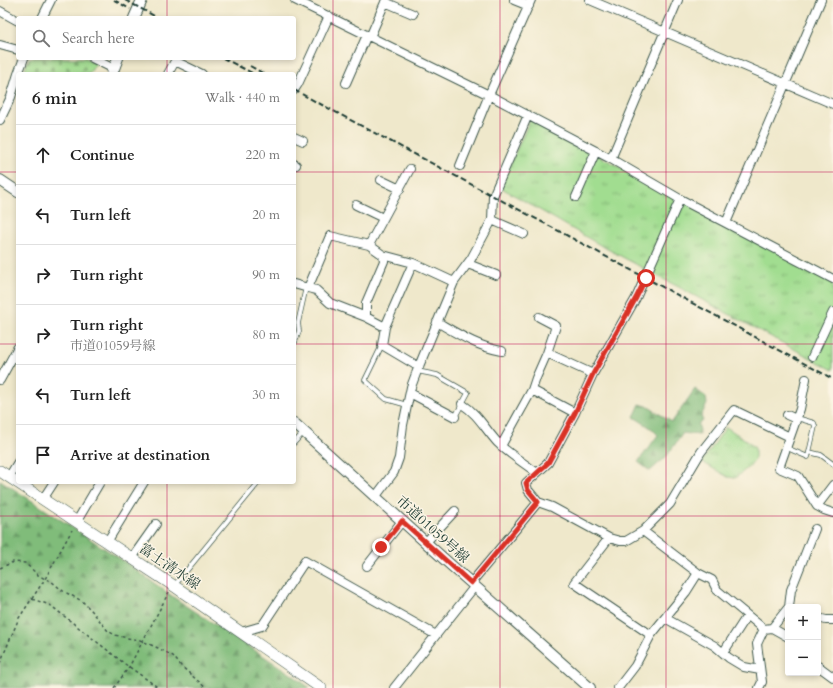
<!DOCTYPE html>
<meta charset="utf-8">
<style>
:root{--surface:#fff;--page:#f2f2f2;--text:#222;--muted:#767676;--line:#e0e0e0}
body{margin:0;font-family:Cardo,"Noto Serif JP",serif;background:var(--page);color:var(--text)}
.controls{position:absolute;right:12px;bottom:12px;display:grid;overflow:hidden;border-radius:4px;box-shadow:0 2px 6px #0003}
.controls button{width:36px;height:36px;display:grid;place-items:center;padding:0;border:0;border-bottom:1px solid var(--line);background:var(--surface);color:var(--text);font:20px sans-serif}
.stop{position:absolute;width:12px;height:12px;margin:-9px;border:3px solid #d93025;border-radius:50%;background:#fff}
.stop.end{background:#d93025;border-color:#fff;box-shadow:0 1px 4px #0008}
.list{margin:0;padding:0;list-style:none}
h2{display:flex;justify-content:space-between;align-items:center;height:52px;margin:0;padding:0 16px;font-size:17px}
h2 small{font-size:13px;font-weight:400;color:var(--muted)}
.list li{display:grid;grid-template-columns:26px 1fr auto;gap:12px;align-items:center;box-sizing:border-box;height:60px;padding:0 16px;border-top:1px solid var(--line)}
.list b{display:block;font-size:15px;white-space:nowrap}
.list p{margin:0;font-size:13px;white-space:nowrap;color:var(--muted)}
.list em{font-size:13px;font-style:normal;color:var(--muted)}
.icon{flex:none;width:22px;height:22px;fill:none;stroke:currentColor;stroke-width:2;stroke-linecap:round;stroke-linejoin:round}
.map{position:relative;flex:none;width:833px;height:688px;overflow:hidden}
.search{position:absolute;background:var(--surface);box-shadow:0 2px 6px #0003;left:16px;top:16px;width:280px;height:44px;display:flex;align-items:center;gap:10px;box-sizing:border-box;padding:0 14px;border-radius:4px;color:var(--muted);font-size:15px}
.panel{position:absolute;background:var(--surface);box-shadow:0 2px 6px #0003;left:16px;top:72px;width:280px;height:412px;border-radius:4px}
.map>svg:first-child{display:block}
.grass{fill:url(#grass-tufts);stroke:#608d62}
.forest{fill:url(#forest-firs);stroke:#507c57}
.cemetery{fill:url(#cemetery-stones);stroke:#608d62}
.lines{fill:none;stroke-linecap:round;stroke-linejoin:round}
.service-casing{stroke:#3e574b;stroke-width:5.5}
.minor-casing{stroke:#3e574b;stroke-width:10}
.tertiary-casing{stroke:#3e574b;stroke-width:12}
.secondary-casing{stroke:#3e574b;stroke-width:12}
.path{stroke:#3e574b;stroke-width:1.5;stroke-dasharray:3 3;stroke-linecap:butt}
.service{stroke:#fff;stroke-width:4}
.minor{stroke:#fff;stroke-width:8}
.tertiary{stroke:#fff;stroke-width:10}
.secondary{stroke:#fff;stroke-width:11}
.rail{stroke:#1f3d34;stroke-width:2;stroke-dasharray:6 3;stroke-linecap:butt}
.route{stroke:#d93025;stroke-width:5}
.grid{fill:none;stroke:#c2185b;stroke-width:1;stroke-opacity:0.55}
.labels{text-anchor:middle;stroke-width:3;stroke-linejoin:round;paint-order:stroke}
.street-label{font-size:14px;fill:#1f3d34;stroke:#fcf5e5}
</style>
<div class="map">
<svg width="833" height="688" viewBox="0 0 833 688">
<defs>
<pattern id="grass-tufts" width="24" height="20" patternUnits="userSpaceOnUse"><rect width="24" height="20" fill="#a1dd90"/><path d="M3 7l-1-3M5 7V3M7 7l1-3M15 17l-1-3M17 17v-4M19 17l1-3" fill="none" stroke="#83b476"/></pattern>
<pattern id="forest-firs" width="22" height="20" patternUnits="userSpaceOnUse"><rect width="22" height="20" fill="#80bc7a"/><path d="M5 1l3.5 6h-7zM16 11l3.5 6h-7z" fill="#689a65"/></pattern>
<pattern id="cemetery-stones" width="16" height="16" patternUnits="userSpaceOnUse"><rect width="16" height="16" fill="#a1dd90"/><path d="M2 7V4a2 2 0 0 1 4 0v3zM10 15v-3a2 2 0 0 1 4 0v3z" fill="#83b476"/></pattern>
</defs>
<rect width="100%" height="100%" fill="#fcf5e5"/>
<filter id="ink" filterUnits="userSpaceOnUse"><feTurbulence type="fractalNoise" baseFrequency=".025" numOctaves="2"/><feDisplacementMap in="SourceGraphic" scale="8" xChannelSelector="R" yChannelSelector="G"/><feConvolveMatrix kernelMatrix="1 2 1 2 8 2 1 2 1" color-interpolation-filters="sRGB"/></filter>
<filter id="wash" filterUnits="userSpaceOnUse"><feTurbulence type="fractalNoise" baseFrequency=".012" numOctaves="4" result="noise"/><feDisplacementMap in="SourceGraphic" scale="16" xChannelSelector="R" yChannelSelector="G"/><feGaussianBlur stdDeviation="0.9" result="paint"/><feColorMatrix in="noise" values="0 0 0 0 0 0 0 0 0 0 0 0 0 0 0 0 0 1.4 0 .05"/><feComposite in="paint" operator="in"/></filter>
<g filter="url(#wash)">
<rect width="100%" height="100%" fill="#efe8cb"/>
<!-- grass -->
<path class="grass" d="M530 120 833 279V370L600 245 500 187Z
M726 427 746 440 755 448V458L750 466 735 478 728 477 702 462Z"/>
<!-- forest -->
<path class="forest" d="M695 389 706 397 707 404 701 416 703 421 698 424 700 430 699 435 683 433 666 457 650 471 638 462 658 435 651 428 634 417 640 404 647 406 672 422Z
M0 480 125 562 176 599 294 676 310 688H0Z"/>
<!-- cemetery -->
<path class="cemetery" d="M29 58H86L96 63 89 74H28L24 72Z"/>
</g>
<g filter="url(#ink)">
<g class="lines">
<defs>
<path id="service" d="M295 342 299 331 298 323 306 287
M382 345 365 380 386 399 407 405
M417 371 437 375 468 393 455 417
M294 443 303 433
M787 448 808 457 815 426 814 423 797 418
M809 452 821 455 833 464
M174 586 259 482"/>
<path id="minor" d="M295 0 489 95 611 159 680 199 833 279
M514 0 529 6
M590 0 833 104
M385 2 413 14
M0 11 18 21
M42 18 51 0
M370 37 386 0
M0 45 18 50
M92 58 114 69
M18 74 24 58
M168 74 175 61 202 74
M346 83 367 35
M294 90 298 84 329 16
M0 120 11 97 18 74
M294 137 303 141
M611 159 678 0
M294 164 296 165
M460 166 489 95 531 0
M381 180 400 189
M576 197 596 151
M680 199 636 298 593 374 575 413 548 463 526 483 528 490 538 502 552 507 609 538 620 541H626L643 531 670 504 701 452 734 410 790 437
M356 205 383 218
M492 220 524 234
M726 223 821 0
M369 245 330 236 308 288 316 290 330 303 366 317 385 327
M383 255 413 263 385 327 382 345 419 367
M413 263 454 282
M468 264 496 275
M294 284 308 288
M366 317V303L384 261 383 255 369 245 410 169
M437 322C458 334 478 347 502 351
M547 353 593 374
M812 357 833 312
M806 379 800 409 779 468 798 476 817 506 833 485
M0 380 18 347
M532 390 575 413
M410 393 455 417
M462 404C478 414 485 429 498 443 509 454 524 463 537 473
M787 415 796 419
M501 446 532 390 536 378 547 353 556 326 539 317
M9 477 18 462
M376 496 394 472 399 458 403 425 411 387 417 371 454 282 471 259 492 220 493 196 528 115
M43 499 54 482
M817 506 824 510 833 513
M77 521 100 482
M643 531 698 573 712 580 717 590 764 629 772 628 788 637
M609 538 574 583 651 635
M107 542 144 482
M426 542 455 511
M132 558 156 524
M367 566 402 521
M471 583 516 529 538 502
M789 607 791 590 815 529
M665 618 715 646 729 658 744 667 760 670
M818 618 826 620H833
M772 628 788 608
M241 632 262 626 305 561 436 635
M723 653 747 616
M818 666 833 677
M394 688 475 586
M618 688 635 666 651 635 686 592 698 573
M759 688 762 682 757 644 764 629"/>
<path id="tertiary" d="M134 18 142 0
M112 74 118 58
M0 180 18 192
M294 423 444 559 590 688"/>
<path id="secondary" d="M0 471 177 588 321 688"/>
</defs>
<!-- service casing -->
<use href="#service" class="service-casing"/>
<!-- minor casing -->
<use href="#minor" class="minor-casing"/>
<!-- tertiary casing -->
<use href="#tertiary" class="tertiary-casing"/>
<!-- secondary casing -->
<use href="#secondary" class="secondary-casing"/>
<!-- path -->
<path class="path" d="M0 568 13 562 25 563 38 575 45 579 51 581 63 591 82 601 92 611 108 631 115 635 127 638 140 640 158 648 173 656 181 666 206 688
M32 599 50 605 125 664 159 688
M0 663 19 618 45 579 72 530
M114 688 129 667 169 592"/>
<!-- service -->
<use href="#service" class="service"/>
<!-- minor -->
<use href="#minor" class="minor"/>
<!-- tertiary -->
<use href="#tertiary" class="tertiary"/>
<!-- secondary -->
<use href="#secondary" class="secondary"/>
<!-- rail -->
<path class="rail" d="M114 0 130 9
M125 0 158 18
M223 58 254 74
M250 66 264 74
M294 90 542 222 833 379"/>
</g>
</g>
<g class="lines" filter="url(#ink)">
<!-- route -->
<path class="route" d="M381 547 402 521 471 583 516 529 538 502 528 490 526 483 548 463 575 413 593 374 636 298 646 278"/>
</g>
<!-- grid -->
<path class="grid" d="M167 0V18M333 0V688M500 0V688M666 0V688M167 58V74M0 172H18M294 172H833M0 344H18M294 344H833M167 482V688M0 516H833"/>
<g class="labels">
<!-- street labels -->
<g class="street-label">
<text transform="translate(433 529) rotate(42)" y="5">市道01059号線</text>
<text transform="translate(170 566) rotate(34)" y="5">富士清水線</text>
</g>
</g>
</svg>
<div class="controls">
<button>+</button>
<button>−</button>
</div>
<div class="stop" style="left:646px;top:278px"></div>
<div class="stop end" style="left:381px;top:547px"></div>
<div class="search"><svg class="icon" aria-label="search" viewBox="0 0 24 24"><circle cx="10" cy="10" r="6"/><path d="M15 15l6 6"/></svg>Search here</div>
<section class="panel">
<h2>6 min<small>Walk · 440 m</small></h2>
<ul class="list">
<li><svg class="icon" aria-label="ahead" viewBox="0 0 24 24"><path d="M12 20V5M6 11l6-6 6 6"/></svg><div><b>Continue</b></div><em>220 m</em></li>
<li><svg class="icon" aria-label="left" viewBox="0 0 24 24"><path d="M17 20v-9H6M10 6l-5 5 5 5"/></svg><div><b>Turn left</b></div><em>20 m</em></li>
<li><svg class="icon" aria-label="right" viewBox="0 0 24 24"><path d="M7 20v-9h11M14 6l5 5-5 5"/></svg><div><b>Turn right</b></div><em>90 m</em></li>
<li><svg class="icon" aria-label="right" viewBox="0 0 24 24"><path d="M7 20v-9h11M14 6l5 5-5 5"/></svg><div><b>Turn right</b><p>市道01059号線</p></div><em>80 m</em></li>
<li><svg class="icon" aria-label="left" viewBox="0 0 24 24"><path d="M17 20v-9H6M10 6l-5 5 5 5"/></svg><div><b>Turn left</b></div><em>30 m</em></li>
<li><svg class="icon" aria-label="arrive" viewBox="0 0 24 24"><path d="M6 21V4h12l-3 4 3 4H6"/></svg><div><b>Arrive at destination</b></div></li>
</ul>
</section>
</div>
